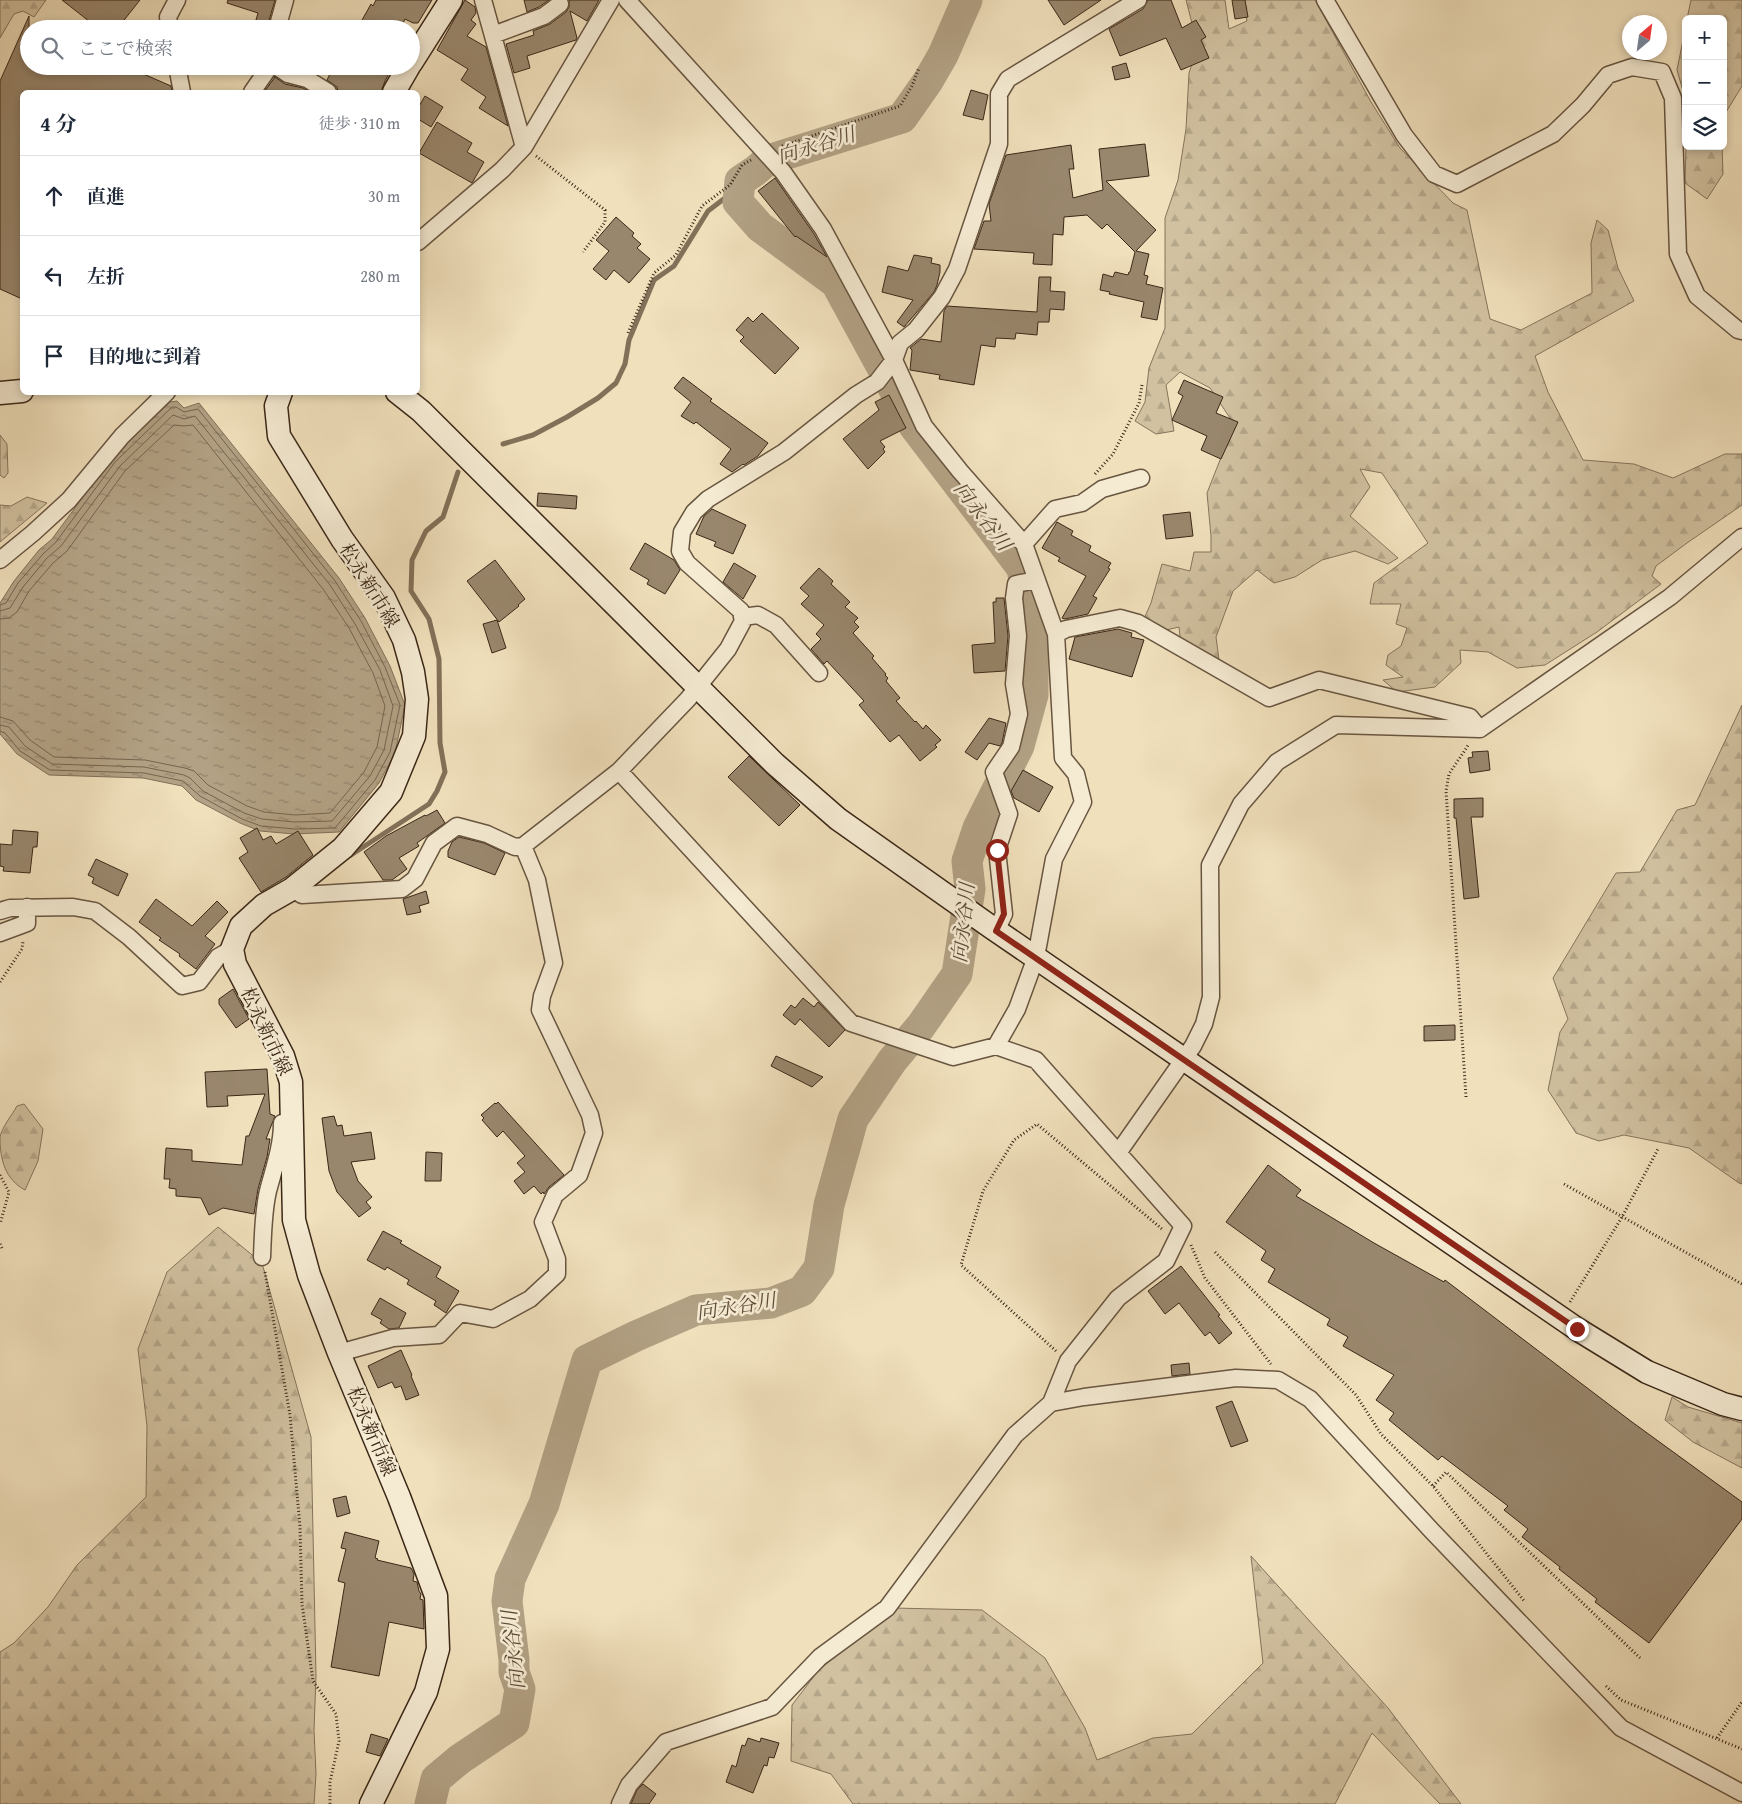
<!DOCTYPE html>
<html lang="ja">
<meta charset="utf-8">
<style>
:root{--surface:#fff;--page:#f2f2f3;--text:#1f2937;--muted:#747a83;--line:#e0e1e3}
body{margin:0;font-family:"Gentium Book Plus","Noto Serif JP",serif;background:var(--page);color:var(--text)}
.controls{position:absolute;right:15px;top:15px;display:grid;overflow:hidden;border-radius:8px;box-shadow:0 2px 8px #0003}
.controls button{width:45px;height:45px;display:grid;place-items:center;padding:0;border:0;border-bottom:1px solid var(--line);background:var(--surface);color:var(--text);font:25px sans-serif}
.compass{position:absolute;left:1622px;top:15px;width:45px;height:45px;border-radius:50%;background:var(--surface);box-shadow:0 2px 8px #0003;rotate:29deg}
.stop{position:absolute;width:15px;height:15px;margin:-11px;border:4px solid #8f2418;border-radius:50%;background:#fff}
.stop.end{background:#8f2418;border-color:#fff;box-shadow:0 1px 5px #0008}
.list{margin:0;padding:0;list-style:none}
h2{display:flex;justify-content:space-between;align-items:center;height:65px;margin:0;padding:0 20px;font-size:21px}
h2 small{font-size:16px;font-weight:400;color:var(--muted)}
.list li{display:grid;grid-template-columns:32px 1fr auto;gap:15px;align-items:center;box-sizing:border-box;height:80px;padding:0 20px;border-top:1px solid var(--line)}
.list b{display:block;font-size:19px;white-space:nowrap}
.list em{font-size:16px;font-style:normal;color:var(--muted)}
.icon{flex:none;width:28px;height:28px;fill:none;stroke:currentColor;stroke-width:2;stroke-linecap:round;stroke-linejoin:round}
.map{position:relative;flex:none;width:1742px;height:1804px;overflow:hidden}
.search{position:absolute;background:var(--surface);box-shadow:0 2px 8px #0003;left:20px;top:20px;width:400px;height:55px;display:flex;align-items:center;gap:12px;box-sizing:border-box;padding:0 18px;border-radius:28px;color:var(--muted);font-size:19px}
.panel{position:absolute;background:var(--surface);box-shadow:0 2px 8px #0003;left:20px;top:90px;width:400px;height:305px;border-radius:8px}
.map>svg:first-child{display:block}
.forest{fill:url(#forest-firs);stroke:#86745c}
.water{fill:url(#water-ripples);stroke:#827058}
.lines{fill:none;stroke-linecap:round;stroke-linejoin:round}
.shore{stroke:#76644e;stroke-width:1}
.stream{stroke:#827058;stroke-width:5}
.river{stroke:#b2a184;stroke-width:31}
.building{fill:#99876d;stroke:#3b2717}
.street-casing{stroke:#685540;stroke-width:19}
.secondary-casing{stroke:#3b2717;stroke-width:25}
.path{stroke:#3b2717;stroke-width:3;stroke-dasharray:1 2.5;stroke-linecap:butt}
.street{stroke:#f5ebd3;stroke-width:16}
.secondary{stroke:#f5ebd3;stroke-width:22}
.route{stroke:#8f2418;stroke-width:6}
.labels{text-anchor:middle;stroke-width:5;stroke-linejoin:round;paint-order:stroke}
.street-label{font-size:19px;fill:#3b2717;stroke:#f5ebd3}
.water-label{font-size:20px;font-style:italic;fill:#5f4c38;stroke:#f5ebd3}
</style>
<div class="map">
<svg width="1742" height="1804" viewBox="0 0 1742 1804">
<defs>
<pattern id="forest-firs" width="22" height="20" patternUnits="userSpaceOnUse" patternTransform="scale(1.25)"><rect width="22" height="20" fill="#d1c1a0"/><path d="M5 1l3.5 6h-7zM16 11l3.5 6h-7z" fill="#b4a689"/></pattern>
<pattern id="water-ripples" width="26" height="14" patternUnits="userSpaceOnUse" patternTransform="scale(1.25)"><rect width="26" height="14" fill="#b2a184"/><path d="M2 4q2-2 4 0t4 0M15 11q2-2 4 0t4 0" fill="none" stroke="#92836b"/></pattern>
</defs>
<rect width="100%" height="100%" fill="#f0e0bc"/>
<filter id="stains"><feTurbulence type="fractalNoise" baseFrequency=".004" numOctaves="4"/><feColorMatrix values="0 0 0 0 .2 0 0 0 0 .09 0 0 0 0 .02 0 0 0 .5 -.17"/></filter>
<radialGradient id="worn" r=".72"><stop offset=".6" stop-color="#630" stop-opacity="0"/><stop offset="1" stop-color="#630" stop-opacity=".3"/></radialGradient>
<!-- forest -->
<path class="forest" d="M0 0H46L34 17 23 11 14 14 0 38Z
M1186 0H1225L1229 29 1247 21 1242 0H1315L1371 102 1400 148 1453 203 1467 210 1490 319 1521 330 1592 293 1591 243 1597 220 1608 230 1618 268 1634 301 1535 356 1548 392 1583 460 1634 464 1673 478 1725 454H1742V505L1687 543 1656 566 1652 576 1661 584 1597 632 1545 665 1517 668 1488 652 1460 650 1461 663 1435 687 1397 692 1383 680 1403 677 1386 665 1388 655 1401 646 1407 628 1396 624 1401 604H1370L1374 583 1428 543 1382 473 1360 469 1370 487 1350 516 1398 558 1388 564 1355 551 1322 560 1295 577 1274 583 1257 570 1233 591 1216 637 1220 667 1181 646 1179 627 1162 631 1143 621 1151 603 1162 564 1190 571 1194 552H1211V536L1207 493 1222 455 1232 421 1210 388 1180 372 1166 385 1174 431 1156 434 1135 421 1145 402 1149 368 1165 328V218L1178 180 1186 129 1189 73 1198 46Z
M1691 0H1742V86L1723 117V19H1687Z
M1686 25V101L1677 70Z
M1686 146H1722L1723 174 1707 199 1685 183Z
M0 435 7 444 8 473 4 478 0 475Z
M27 497 47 503 0 542V505L11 506Z
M1742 705V1184L1739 1183 1689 1148 1624 1135 1599 1141 1576 1133 1548 1090 1560 1032 1568 1019 1553 978 1616 873 1640 872 1677 810 1695 805Z
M24 1104 43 1129 38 1161 25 1190C5 1179 0 1160 0 1137 2 1127 12 1115 17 1106Z
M218 1227 262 1263 311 1437 316 1676 314 1730 316 1774 314 1804H0V1652L14 1643 48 1607 77 1565 146 1497 147 1426 138 1349 167 1272Z
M1672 1397 1688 1407 1742 1423V1468L1693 1442 1665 1420Z
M1251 1556 1388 1708 1461 1804H1440L1372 1733 1335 1804H853L831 1774 791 1761 792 1705 818 1671 893 1608 982 1610 1045 1658 1085 1728 1097 1760 1153 1738 1192 1734 1263 1663Z"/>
<!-- water -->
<path class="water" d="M177 401 184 408 199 403 339 578 365 618 390 666 405 705 395 753 379 783 339 832 294 834 260 831 240 823 196 800 182 786 143 778 49 775 17 754 0 734V603L14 581 39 550 52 539 111 459 170 402Z"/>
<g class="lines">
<!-- shore -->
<path class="shore" d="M0 605 6 603 18 583 43 554 56 542 115 462 172 407H176L184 412 198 409 335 581 361 621 385 667 400 705 390 752 375 780 335 828 295 829 261 826 242 819 200 796 183 781 144 773 50 770 20 751 5 733 0 731
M0 611 10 608 23 587 47 558 61 546 120 466 173 415 184 419 195 416 330 585 355 624 380 670 393 706 384 750 370 776 332 821 295 822 262 819 244 813 203 791 190 778 184 775 144 767 52 764 25 746 9 727 0 725
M0 619 9 618 17 612 29 591 53 563 67 551 125 471 174 425 184 426 193 425 323 589 349 628 373 673 385 706 377 747 364 772 330 813 295 815 264 812 247 806 208 785 194 771 185 768 145 760 54 757 30 740 13 721 0 717"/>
<!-- stream -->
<path class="stream" d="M503 444 533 435 567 417 598 398 616 383 625 364 629 340 654 280 674 266 708 211 725 198 740 181
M351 855 429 804 437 791 445 772 440 743 439 659 429 619 411 591 412 560 426 531 443 517 458 472"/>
<!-- river -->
<path class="river" d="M430 1804 436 1779 460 1759 514 1723 520 1689 514 1672V1660L507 1601 510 1579 544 1504 587 1360 636 1336 696 1310 771 1303 802 1291 819 1268 829 1205 853 1119 892 1061 921 1026 957 974 970 889 967 861 978 828 1019 746 1033 695V635L1022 568 914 426 836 283 760 227 738 202 740 181 755 171 768 160 902 118 928 81 943 55 967 0"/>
</g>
<!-- building -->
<path class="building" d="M62 0H140L117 29H99Z
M228 0H275L268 24 256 20 258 13 227 3Z
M376 0H432L418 23H413L405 19 400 29H357L371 4 373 6Z
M465 0 475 7 476 13 471 20 476 24 467 36 486 47 508 126 479 108 486 97 461 80 468 69 437 50Z
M524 0H549L539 7 527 12Z
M569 0H599L587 21 570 11 577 38 576 40 527 56 530 68 514 73 506 44 534 35 533 31 550 24 566 12 569 7Z
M1048 0H1101L1064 25Z
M1148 0H1171L1182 28 1196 20 1206 37 1201 40 1209 58 1181 70 1166 38 1120 56 1109 29 1143 9Z
M1232 0H1245L1248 17 1235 19Z
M29 16V66H125L171 86 172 92H22V299L0 289V81Z
M1126 63 1130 77 1115 80 1112 67Z
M334 66H393L385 81 381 92H338L337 87 327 80Z
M275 77 285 84 303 88 310 92H264Z
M971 90 988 95 983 120 963 115Z
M425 96 443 107 431 127 418 119V108Z
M437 122 472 143 467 152 484 162 472 183 419 153Z
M1145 144 1149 176 1106 181 1156 230 1136 251 1149 254 1144 275 1148 276 1146 284 1163 288 1157 320 1141 317 1144 302 1109 294 1110 292 1100 290 1103 274 1113 277 1115 272 1128 275 1129 272H1130L1135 252 1107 224 1102 229 1087 215 1064 217 1063 235 1053 234 1052 265 1033 264 1034 253 974 249 984 221H991L989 204 1006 155 1071 145 1074 169H1069L1073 198 1103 190 1099 149Z
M775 178 814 234 827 257 796 236 795 237 758 191Z
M616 217 634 233 632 236 641 244 637 248 650 259 629 283 614 270 606 280 593 269 609 251 596 240Z
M914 255 932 258 931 263 940 265V272L937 285 934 292 904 327 897 322 913 300 882 292 888 266 908 271Z
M1039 277H1051L1050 291 1065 292 1064 310 1050 309 1049 322H1038L1037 335 1016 333 1015 339 996 338 995 347 981 345 974 385 939 379 940 375 910 370 912 350 910 348 921 339 941 342 944 311 947 306 1037 312Z
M762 313 799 348 775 374 740 341 744 337 736 330 748 317 753 322Z
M683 377 712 399 710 401 768 443 758 456 744 465 743 464 732 472 720 464 731 449 696 422 694 424 681 416 691 402 674 388Z
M1184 380 1223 397 1216 413 1238 422 1221 459 1201 450 1207 436 1172 420 1183 396 1178 393Z
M889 395 906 428 880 441 885 447 883 449 885 452 868 469 843 439 879 410 875 402Z
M538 493 577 496 576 509 537 506Z
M712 509 746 525 733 554 714 546 716 542 696 534 704 516Z
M1190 512 1193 536 1166 539 1163 515Z
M1057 522 1073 531 1071 535 1091 546 1089 551 1111 563 1108 568 1110 569 1093 596 1097 598 1088 614 1065 619 1062 618 1086 576 1058 561 1060 558 1042 548Z
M645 543 674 560 680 570 665 594 647 584 649 580 630 569Z
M495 560 525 599 518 605 519 606 499 622 467 581Z
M734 563 756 576 743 599 723 582Z
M819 568 833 581 831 584 850 602 845 607 858 618 854 622 859 627 853 633 874 656 872 658 886 674 885 675 888 678 886 681 900 698 896 701 915 722 916 721 923 729 926 725 941 740 935 745 937 747 920 761 899 735 890 742 859 705 864 701 827 661 824 664 811 649 821 639 816 634 824 625 801 604 809 596 800 588Z
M996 598H1004L1008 636 1005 671 974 673 972 645 995 643 993 602H996Z
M497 620 506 648 492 653 483 624Z
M1118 629 1132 633 1131 637 1144 640 1132 677 1069 659 1075 637Z
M989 718 1006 723 1002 743 1000 746 989 743 977 760 965 752Z
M1488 751 1490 770 1470 773 1468 758 1473 757 1472 752Z
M749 756 800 805 779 826 728 777Z
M1023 770 1053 787 1039 812 1014 798 1011 791Z
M1483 798V817H1471L1479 897 1464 899 1456 818H1454V799Z
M437 810 445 823 417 843 419 846 399 858 407 869 392 880H383L364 852 386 836 425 815 426 816Z
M257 828 263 840 271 836 276 844 298 831 313 855 286 877 261 892 239 858 248 852 240 838Z
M13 830 38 832 37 847H33L30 873 3 871 4 867 0 866V844L12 845Z
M459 837 484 843 505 853 495 875 448 857V851L452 842Z
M96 859 128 874 118 896 92 883 94 878 88 875Z
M426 891 429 903 419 906 421 912 407 915 403 899Z
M156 899 192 926 217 901 228 912 205 936 215 944 196 969 179 956 180 954 159 940 161 938 139 922Z
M233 989 249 1019 236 1028 219 1004V999Z
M803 998 814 1007 818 1002 845 1030 829 1047 800 1019 795 1025 783 1015 791 1005 795 1008Z
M1455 1025V1040L1424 1041V1026Z
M776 1056 823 1077 812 1087 771 1066Z
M267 1069 270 1114 275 1116 266 1139H270L267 1157 258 1189 254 1214 223 1208 209 1215 201 1198 176 1196V1189L169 1188 170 1179H164L166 1148 192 1150V1161L242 1165 246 1136H249L265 1094 227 1096 228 1106 207 1107 205 1072Z
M498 1102 564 1175 549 1187 544 1194 543 1192 541 1194 534 1186 524 1194 514 1181 525 1172 517 1163 525 1156 503 1131 497 1137 482 1120 484 1118 481 1115 495 1103 496 1104Z
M334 1116 337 1126 342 1125 344 1136 371 1132 375 1159 351 1162 358 1181 372 1197 366 1202 371 1208 359 1217 337 1192 329 1171 322 1118Z
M426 1152 442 1153 441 1181H425Z
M1268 1165 1301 1190 1296 1196 1374 1243 1444 1282 1445 1280 1632 1422 1742 1502V1519L1649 1643 1595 1602 1597 1599 1559 1569 1560 1567 1522 1537 1528 1529 1504 1510 1508 1506 1442 1456 1438 1460 1389 1420 1394 1413 1376 1400 1394 1375 1343 1346 1348 1337 1327 1325 1330 1319 1268 1282 1275 1269 1261 1260 1266 1251 1226 1222Z
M383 1231 402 1241 400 1243 441 1267 436 1277 459 1291 446 1313 434 1305 436 1301 407 1284 409 1280 387 1267 385 1270 367 1260Z
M1181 1266 1220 1315 1218 1316 1232 1333 1219 1344 1210 1332 1205 1336 1179 1303 1165 1314 1148 1291Z
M380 1298 406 1313 399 1328 389 1329 380 1323 382 1320 371 1314Z
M401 1350 412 1375 411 1376 419 1395 406 1400 401 1386 395 1388 392 1382 378 1388 368 1366Z
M1189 1363 1190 1374 1172 1376 1171 1365Z
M1232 1401 1248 1441 1231 1447 1216 1407Z
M346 1496 350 1513 337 1517 333 1499Z
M345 1532 379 1541 375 1558 378 1559 377 1560 411 1568 414 1574 413 1581 417 1582 419 1591 421 1594 420 1599 423 1600 424 1629 389 1622 379 1676 331 1667 345 1583 338 1581 346 1549 341 1548Z
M371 1734 388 1739 380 1756 366 1752Z
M748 1738 760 1742 761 1738 779 1743 774 1758 769 1757 767 1766 764 1765 753 1793 726 1782 732 1765 736 1767 742 1745 745 1746Z
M643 1784 656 1794 649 1804H631L637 1790Z"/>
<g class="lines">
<defs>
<path id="street" d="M483 0 524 147
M627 0 783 172 823 229 894 360 924 426 960 471 1024 544 1056 634 1063 758 1076 774 1083 802 1054 859 1036 957 1017 1009 996 1046
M1325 0 1404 135 1434 174 1457 184 1553 134 1583 105 1608 75 1632 67 1662 72 1673 98 1678 254 1697 296 1738 330 1742 331
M170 29 168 17 177 0
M277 29 285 0
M493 35 544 16 560 4
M177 66 182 92
M276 66 288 74 307 79 328 92
M252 92 270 66
M418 242 502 170 524 147 611 0
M1024 544 1055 509 1082 503 1102 489 1141 478
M0 560 33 533 69 500 122 436 167 392
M742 617 758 615 776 625 819 673
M1056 634 1066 629 1120 618 1138 623 1269 698 1319 680 1470 717 1480 729
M619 771 851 1023 953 1057 996 1046 1036 1060 1183 1226 1166 1261 1118 1298 1068 1361 1051 1403 1015 1435 887 1608 820 1657 772 1707 666 1742 629 1785 620 1804
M292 889 302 895 402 889 415 879 434 843 457 826 487 834 515 847 523 846 619 771 688 699 728 649 743 621 741 611 687 563 680 551 682 532 694 512 708 499 784 452 856 395 877 382 894 360 900 343 916 330 942 297 957 269 999 144V94L1008 79 1138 0
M0 911 10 908 73 907 95 911 129 937 182 986 199 982 218 957 232 949
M996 931 1004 914 997 850 1009 814 994 772 1011 747 1019 714 1014 684 1018 636 1014 598 1016 584 1037 580
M0 933 27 923V907
M1118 1153 1193 1046 1204 1024 1211 997 1210 865 1241 804 1277 762 1336 725 1480 729 1670 597 1742 537
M262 1257C263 1235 263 1212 268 1191 274 1168 282 1146 282 1123
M339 1353 393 1338 439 1335 460 1313 493 1319 530 1299 557 1274V1259L543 1222 555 1195 579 1175 594 1133 590 1115 540 1010 542 996 554 963 537 880 523 846
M1051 1403 1084 1397 1236 1378 1278 1380 1310 1399 1432 1531 1621 1728 1742 1793"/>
<path id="secondary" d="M411 63 451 0
M394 92 409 66
M281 392 276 406 279 436 342 539 384 598 404 640 413 672 417 699 414 736 391 792 343 848 292 889 264 905 241 926 232 949 235 964 283 1056 291 1082 294 1220 309 1275 339 1353 399 1497 436 1596 438 1649 426 1692 371 1804
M397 392 421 411 775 764 838 819 991 927 1577 1329 1647 1372 1723 1404 1742 1409
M0 393 22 391"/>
</defs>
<!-- street casing -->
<use href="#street" class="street-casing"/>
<!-- secondary casing -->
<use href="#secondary" class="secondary-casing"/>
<!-- path -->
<path class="path" d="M782 146 900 106 912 86 919 68
M536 156 605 210V222L583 252
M628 333 654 273 676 255 702 206 730 185 742 165 751 160
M1095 474 1113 454 1139 403 1142 385
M0 982 22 949 23 941
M1466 1097 1446 791 1449 774 1469 744
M0 1175 9 1192 0 1224
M1564 1184 1742 1284
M0 1244 3 1250
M1191 1245 1205 1278 1271 1364
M1215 1252 1356 1395 1381 1434 1433 1486 1525 1602
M265 1272 290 1415 300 1527 302 1604 313 1681 336 1714 339 1741 330 1782V1804
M1570 1302 1622 1217 1658 1149
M1056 1351 961 1265 983 1191 1014 1140 1037 1124 1162 1229
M1433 1486 1446 1472 1640 1658
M1606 1686 1621 1700 1742 1749
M1717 1738 1742 1702"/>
<!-- street -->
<use href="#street" class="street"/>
<!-- secondary -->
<use href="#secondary" class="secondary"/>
</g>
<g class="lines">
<!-- route -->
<path class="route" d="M997 850 1004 914 996 931 1577 1329"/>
</g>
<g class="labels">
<!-- street labels -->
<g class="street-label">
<text transform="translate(370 585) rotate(58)" y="7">松永新市線</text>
<text transform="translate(267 1031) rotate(65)" y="7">松永新市線</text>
<text transform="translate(372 1431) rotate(67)" y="7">松永新市線</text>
</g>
<!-- water labels -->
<g class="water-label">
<text transform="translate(816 145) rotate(-17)" y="7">向永谷川</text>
<text transform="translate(983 516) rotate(53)" y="7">向永谷川</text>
<text transform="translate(963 923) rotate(-84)" y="7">向永谷川</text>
<text transform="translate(736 1306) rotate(-9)" y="7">向永谷川</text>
<text transform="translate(513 1650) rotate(-96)" y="7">向永谷川</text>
</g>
</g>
<rect width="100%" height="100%" filter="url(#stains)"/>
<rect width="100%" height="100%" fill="url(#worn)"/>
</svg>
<div class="controls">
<button>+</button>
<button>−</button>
<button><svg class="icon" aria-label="layers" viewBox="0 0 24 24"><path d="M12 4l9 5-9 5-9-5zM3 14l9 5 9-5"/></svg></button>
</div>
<svg class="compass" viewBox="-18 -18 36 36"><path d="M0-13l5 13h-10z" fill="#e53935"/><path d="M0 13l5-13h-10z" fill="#747a83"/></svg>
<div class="stop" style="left:997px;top:850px"></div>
<div class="stop end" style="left:1577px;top:1329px"></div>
<div class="search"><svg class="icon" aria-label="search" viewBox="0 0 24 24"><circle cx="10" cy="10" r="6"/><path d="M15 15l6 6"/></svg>ここで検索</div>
<section class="panel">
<h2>4 分<small>徒歩 · 310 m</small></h2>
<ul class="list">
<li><svg class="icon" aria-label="ahead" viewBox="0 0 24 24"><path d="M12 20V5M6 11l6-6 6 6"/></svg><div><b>直進</b></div><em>30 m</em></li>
<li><svg class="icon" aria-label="left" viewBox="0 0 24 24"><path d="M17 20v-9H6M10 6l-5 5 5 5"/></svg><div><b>左折</b></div><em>280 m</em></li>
<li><svg class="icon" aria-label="arrive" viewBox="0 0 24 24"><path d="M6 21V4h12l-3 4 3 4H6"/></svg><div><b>目的地に到着</b></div></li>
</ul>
</section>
</div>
